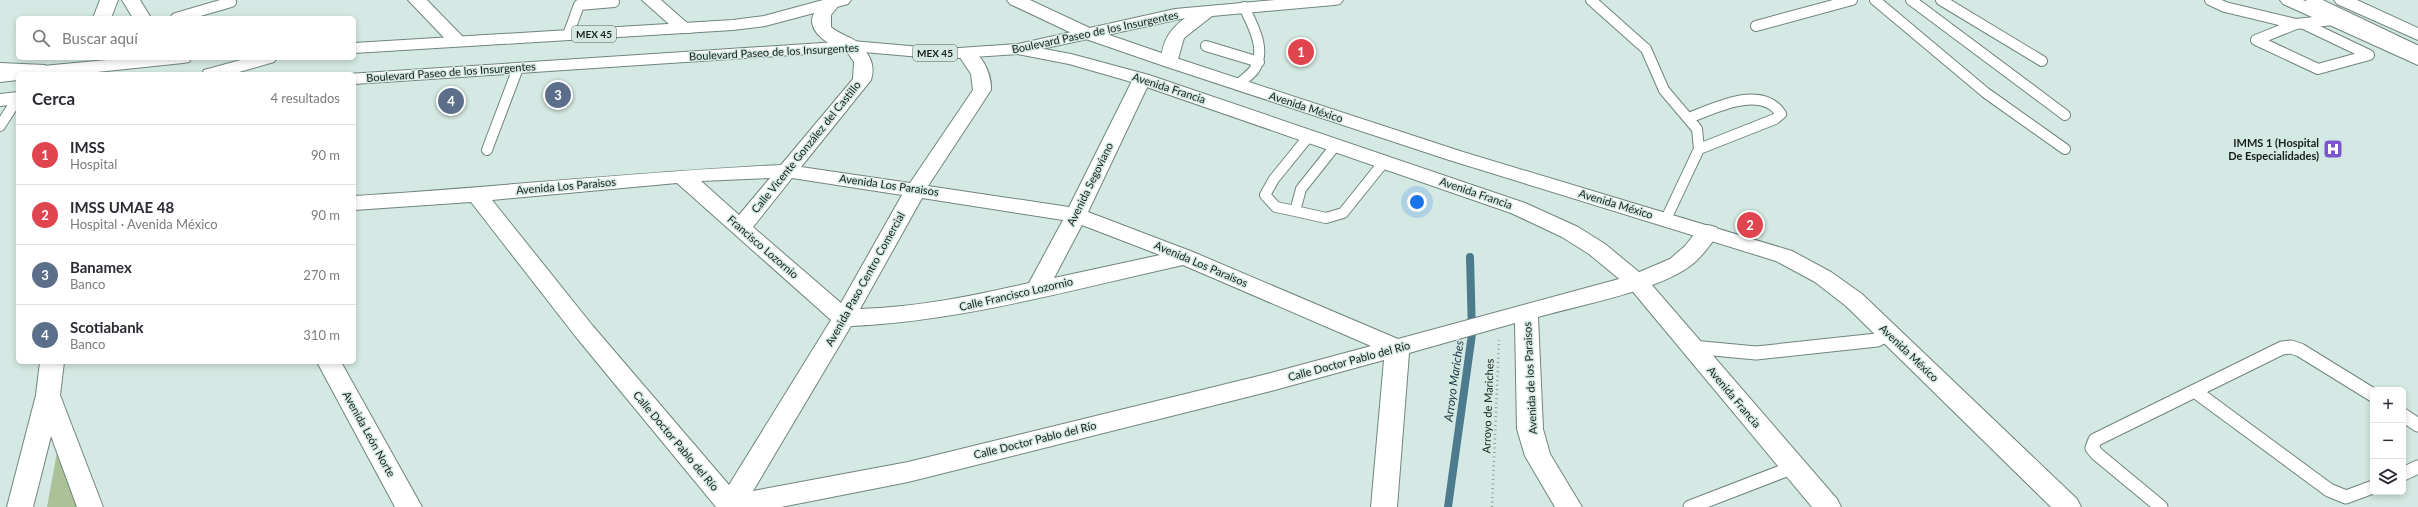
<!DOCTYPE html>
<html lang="es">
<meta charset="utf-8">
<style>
:root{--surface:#fff;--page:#f2f2f3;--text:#2b2b33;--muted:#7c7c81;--line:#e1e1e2;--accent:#7d55cf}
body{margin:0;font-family:Lato,sans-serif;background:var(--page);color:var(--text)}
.controls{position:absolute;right:12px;bottom:12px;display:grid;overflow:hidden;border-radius:6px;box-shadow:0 2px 6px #0003}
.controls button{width:36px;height:36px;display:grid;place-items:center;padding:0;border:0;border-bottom:1px solid var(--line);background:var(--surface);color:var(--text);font:20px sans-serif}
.you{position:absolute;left:1417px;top:202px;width:14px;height:14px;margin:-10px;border:3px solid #fff;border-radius:50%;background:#1a73e8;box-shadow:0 0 0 6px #1a73e833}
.badge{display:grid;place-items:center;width:26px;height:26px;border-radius:50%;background:var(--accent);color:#fff;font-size:13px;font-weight:700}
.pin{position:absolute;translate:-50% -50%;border:2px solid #fff;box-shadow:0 1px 4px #0006}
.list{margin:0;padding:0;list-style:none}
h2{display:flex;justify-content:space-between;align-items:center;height:52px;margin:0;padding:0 16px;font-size:17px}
h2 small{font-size:13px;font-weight:400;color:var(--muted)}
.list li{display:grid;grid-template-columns:26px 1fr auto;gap:12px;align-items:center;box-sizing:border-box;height:60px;padding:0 16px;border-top:1px solid var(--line)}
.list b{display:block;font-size:15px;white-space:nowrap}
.list p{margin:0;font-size:13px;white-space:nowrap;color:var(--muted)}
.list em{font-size:13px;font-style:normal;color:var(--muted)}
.icon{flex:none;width:22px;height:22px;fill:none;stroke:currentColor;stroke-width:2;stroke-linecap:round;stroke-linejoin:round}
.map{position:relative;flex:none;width:2418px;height:507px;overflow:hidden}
.search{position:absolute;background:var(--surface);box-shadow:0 2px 6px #0003;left:16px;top:16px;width:340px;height:44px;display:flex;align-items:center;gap:10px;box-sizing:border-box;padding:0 14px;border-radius:6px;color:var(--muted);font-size:15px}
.panel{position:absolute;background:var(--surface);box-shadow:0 2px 6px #0003;left:16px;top:72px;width:340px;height:292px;border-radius:6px}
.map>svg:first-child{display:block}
.green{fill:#abc198}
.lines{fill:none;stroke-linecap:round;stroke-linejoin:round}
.stream{stroke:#4b7b8c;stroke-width:8}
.lane-far1-casing{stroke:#71847f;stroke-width:12}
.lane-casing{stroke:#71847f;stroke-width:15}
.street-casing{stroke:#71847f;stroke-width:2}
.secondary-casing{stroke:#71847f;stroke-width:2}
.primary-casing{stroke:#71847f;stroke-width:2}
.path{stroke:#8d9d99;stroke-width:2.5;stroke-dasharray:1 3.5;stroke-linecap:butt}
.lane-far1{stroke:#fff;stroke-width:10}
.lane{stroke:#fff;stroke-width:13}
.street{fill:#fff;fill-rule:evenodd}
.secondary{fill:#fff;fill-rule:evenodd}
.primary{fill:#fff;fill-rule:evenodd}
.labels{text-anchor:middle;stroke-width:3;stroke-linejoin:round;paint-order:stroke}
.shield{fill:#d4e9e3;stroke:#505c58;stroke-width:1}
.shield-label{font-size:10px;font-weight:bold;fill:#171f1d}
.street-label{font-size:11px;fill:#171f1d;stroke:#d4e9e3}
.poi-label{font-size:11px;font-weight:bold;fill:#171f1d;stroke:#d4e9e3;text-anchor:end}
.water-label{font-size:12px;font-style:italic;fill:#153541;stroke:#d4e9e3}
</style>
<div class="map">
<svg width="2418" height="507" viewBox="0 0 2418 507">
<rect width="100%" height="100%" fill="#d4e9e3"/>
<!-- green -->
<path class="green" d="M58 447 84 507H47Z"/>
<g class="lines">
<!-- stream -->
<path class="stream" d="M1448 507 1472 334 1470 257"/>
<defs>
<path id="lane-far1" d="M1591 0 1646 49 1664 90 1697 129 1699 149 1666 219
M1875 0 1986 93 2065 149
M1911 0 2065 115
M1941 0 2042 61
M2210 0 2225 7 2296 24 2333 20
M2311 0 2418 51
M176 18 231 2
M2296 24 2256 40 2318 69 2369 55 2304 24
M1756 26 1852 0
M568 35 579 5 614 2
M1206 46 1259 62
M1238 85C1243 80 1250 75 1254 70 1267 50 1253 26 1244 7
M1689 118C1715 108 1762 84 1781 114L1775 119 1699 149
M0 126 18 98
M1336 145 1301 189 1295 211 1326 218 1343 213 1384 162
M487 150 518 68
M1295 211 1276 207 1265 195 1274 179 1309 136"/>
<path id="lane" d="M1692 347 1756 353 1877 340 1889 334
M2196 392 2329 490 2346 497 2373 487
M2403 415 2418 425
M2403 474 2418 467
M1690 507 1794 467
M2161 507 2097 454 2092 448 2095 440 2282 348 2291 347 2300 350 2373 395"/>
<path id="street" d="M408 0H427L464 38 467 42 464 46H452Z
M642 0H661L694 29 691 33H679Z
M852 41 858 42C869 54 876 64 871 80L801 167 910 183 973 90 971 74 957 53 960 49C979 44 992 73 991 90L928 186 1069 207 1135 75H1149L1151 79 1088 212 1193 252 1398 339 1630 276 1670 259 1685 246 1700 227 1708 225 1716 227 1719 232C1712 243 1704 254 1694 263 1662 290 1580 305 1538 317L1543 429 1550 454 1582 507H1555L1525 456 1517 429 1515 323 1409 353 1397 507H1371L1384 360 1271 391 908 482 781 507H716L576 337 471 202 354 210V196C496 187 638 172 781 165L853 79 854 62 843 46 846 42ZM770 178 739 215 701 181ZM792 178 902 195 841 303 753 227ZM677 183 831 320 729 485 592 325 492 200ZM922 198 1063 220 1029 283C973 296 918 307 860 309ZM1082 225 1160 255 1054 278ZM1183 265 1371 346 1271 373 908 462 753 491 851 326C963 321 1074 289 1183 265Z
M40 362H64L60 395 103 507H77L51 436 33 507H7L36 395Z
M317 362H341L422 507H395Z"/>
<path id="secondary" d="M100 0H118L111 18H93Z
M122 0H140L151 18H133Z
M824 0H843L831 15V27C839 35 855 37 861 46L858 50C843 54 813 39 812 21 812 13 819 6 824 0Z
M1007 0H1030L1092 29 1176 58 1463 152 1792 251 1831 272 1862 294 2077 499 2081 507H2051L1846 306 1815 282 1776 261 1449 160 1164 66 1080 37 1010 4Z
M1018 44 1071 54 1149 75 1525 203 1578 227 1605 244 1645 277 1837 499 1841 507H1812L1629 287 1589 254 1562 237 1511 213 1135 83 1069 64 1012 53 1009 49 1012 45Z
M0 63 45 65 47 69 40 74 0 75Z"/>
<path id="primary" d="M823 0H851L848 4 765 26 733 30 354 53V43L733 20 764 16Z
M1275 0H1343L1340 4 1334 5 1212 16 1184 38 1176 66H1164L1161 62C1162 42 1169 30 1185 18L1018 54 944 59 852 51 354 84V74H348L852 41 944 49 1018 44 1175 9Z
M2280 0H2303L2418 53V65L2283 4Z
M2334 0H2357L2418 28V40L2337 4Z
M128 58H192L189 62 183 63 78 74H18V80L0 82V70Z
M248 58H277L274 62 232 74H202L204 70Z
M18 92V104L0 106V94Z"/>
</defs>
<!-- lane-far1 casing -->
<use href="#lane-far1" class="lane-far1-casing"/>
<!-- lane casing -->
<use href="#lane" class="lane-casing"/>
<!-- street casing -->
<use href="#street" class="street-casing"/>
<!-- secondary casing -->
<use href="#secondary" class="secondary-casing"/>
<!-- primary casing -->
<use href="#primary" class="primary-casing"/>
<!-- path -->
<path class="path" d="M1492 507 1499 340"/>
<!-- lane-far1 -->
<use href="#lane-far1" class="lane-far1"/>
<!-- lane -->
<use href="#lane" class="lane"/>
<!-- street -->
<use href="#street" class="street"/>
<!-- secondary -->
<use href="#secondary" class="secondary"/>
<!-- primary -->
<use href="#primary" class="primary"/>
</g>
<!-- icons -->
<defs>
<symbol id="hospital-square" viewBox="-11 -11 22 22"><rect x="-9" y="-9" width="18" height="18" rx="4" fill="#7d55cf" stroke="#d4e9e3"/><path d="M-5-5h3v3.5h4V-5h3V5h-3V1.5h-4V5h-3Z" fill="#fff"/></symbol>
</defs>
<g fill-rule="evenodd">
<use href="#hospital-square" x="2322" y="138" width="22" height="22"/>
</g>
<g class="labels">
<!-- shield labels -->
<g class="shield">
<rect x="572" y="26" width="44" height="16" rx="3"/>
<rect x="913" y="45" width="44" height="16" rx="3"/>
</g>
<g class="shield-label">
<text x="594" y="38">MEX 45</text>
<text x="935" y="57">MEX 45</text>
</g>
<!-- street labels -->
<g class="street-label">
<text transform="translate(1095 32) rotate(-12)" y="4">Boulevard Paseo de los Insurgentes</text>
<text transform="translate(774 52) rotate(-3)" y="4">Boulevard Paseo de los Insurgentes</text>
<text transform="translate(451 72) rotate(-4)" y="4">Boulevard Paseo de los Insurgentes</text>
<text transform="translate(1169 88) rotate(18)" y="4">Avenida Francia</text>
<text transform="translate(1306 107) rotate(18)" y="4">Avenida México</text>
<text transform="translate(806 147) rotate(-51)" y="4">Calle Vicente González del Castillo</text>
<text transform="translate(1090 184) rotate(-64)" y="4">Avenida Segoviano</text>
<text transform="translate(889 185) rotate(8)" y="4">Avenida Los Paraisos</text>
<text transform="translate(566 186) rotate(-5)" y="4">Avenida Los Paraisos</text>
<text transform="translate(1476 193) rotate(19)" y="4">Avenida Francia</text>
<text transform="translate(1616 204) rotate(17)" y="4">Avenida México</text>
<text transform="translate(763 247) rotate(41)" y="4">Francisco Lozornio</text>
<text transform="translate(1201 264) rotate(23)" y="4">Avenida Los Paraisos</text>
<text transform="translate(865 279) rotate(-61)" y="4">Avenida Paso Centro Comercial</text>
<text transform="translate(1016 294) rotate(-13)" y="4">Calle Francisco Lozornio</text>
<text transform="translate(1909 353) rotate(44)" y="4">Avenida México</text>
<text transform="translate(1349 361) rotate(-15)" y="4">Calle Doctor Pablo del Río</text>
<text transform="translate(1530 378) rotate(-93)" y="4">Avenida de los Paraisos</text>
<text transform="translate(1734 397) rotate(50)" y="4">Avenida Francia</text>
<text transform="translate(1488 406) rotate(-88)" y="4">Arroyo de Mariches</text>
<text transform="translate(369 434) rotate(61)" y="4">Avenida León Norte</text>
<text transform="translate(1035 440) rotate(-14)" y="4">Calle Doctor Pablo del Río</text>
<text transform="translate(676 441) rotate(50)" y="4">Calle Doctor Pablo del Río</text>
</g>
<!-- poi labels -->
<g class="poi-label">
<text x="2319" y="147">IMMS 1 (Hospital<tspan x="2319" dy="13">De Especialidades)</tspan></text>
</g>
<!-- water labels -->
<g class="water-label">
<text transform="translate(1454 381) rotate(-82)" y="4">Arroyo Mariches</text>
</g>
</g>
</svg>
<div class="controls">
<button>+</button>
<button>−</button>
<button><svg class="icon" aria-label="layers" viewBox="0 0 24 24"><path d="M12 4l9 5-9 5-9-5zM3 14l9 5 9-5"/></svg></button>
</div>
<div class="you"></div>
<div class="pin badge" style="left:1301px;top:52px;background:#e0444e">1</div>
<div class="pin badge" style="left:1750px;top:225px;background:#e0444e">2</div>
<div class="pin badge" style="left:558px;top:95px;background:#5c6f8a">3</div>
<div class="pin badge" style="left:451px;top:101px;background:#5c6f8a">4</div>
<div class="search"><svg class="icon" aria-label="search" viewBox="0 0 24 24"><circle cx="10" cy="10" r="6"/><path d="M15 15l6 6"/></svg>Buscar aquí</div>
<section class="panel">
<h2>Cerca<small>4 resultados</small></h2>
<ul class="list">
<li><span class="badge" style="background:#e0444e">1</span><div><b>IMSS</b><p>Hospital</p></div><em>90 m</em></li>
<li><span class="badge" style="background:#e0444e">2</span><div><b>IMSS UMAE 48</b><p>Hospital · Avenida México</p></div><em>90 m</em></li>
<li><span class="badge" style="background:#5c6f8a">3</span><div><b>Banamex</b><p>Banco</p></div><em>270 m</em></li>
<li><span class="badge" style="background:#5c6f8a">4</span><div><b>Scotiabank</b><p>Banco</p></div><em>310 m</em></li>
</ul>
</section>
</div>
